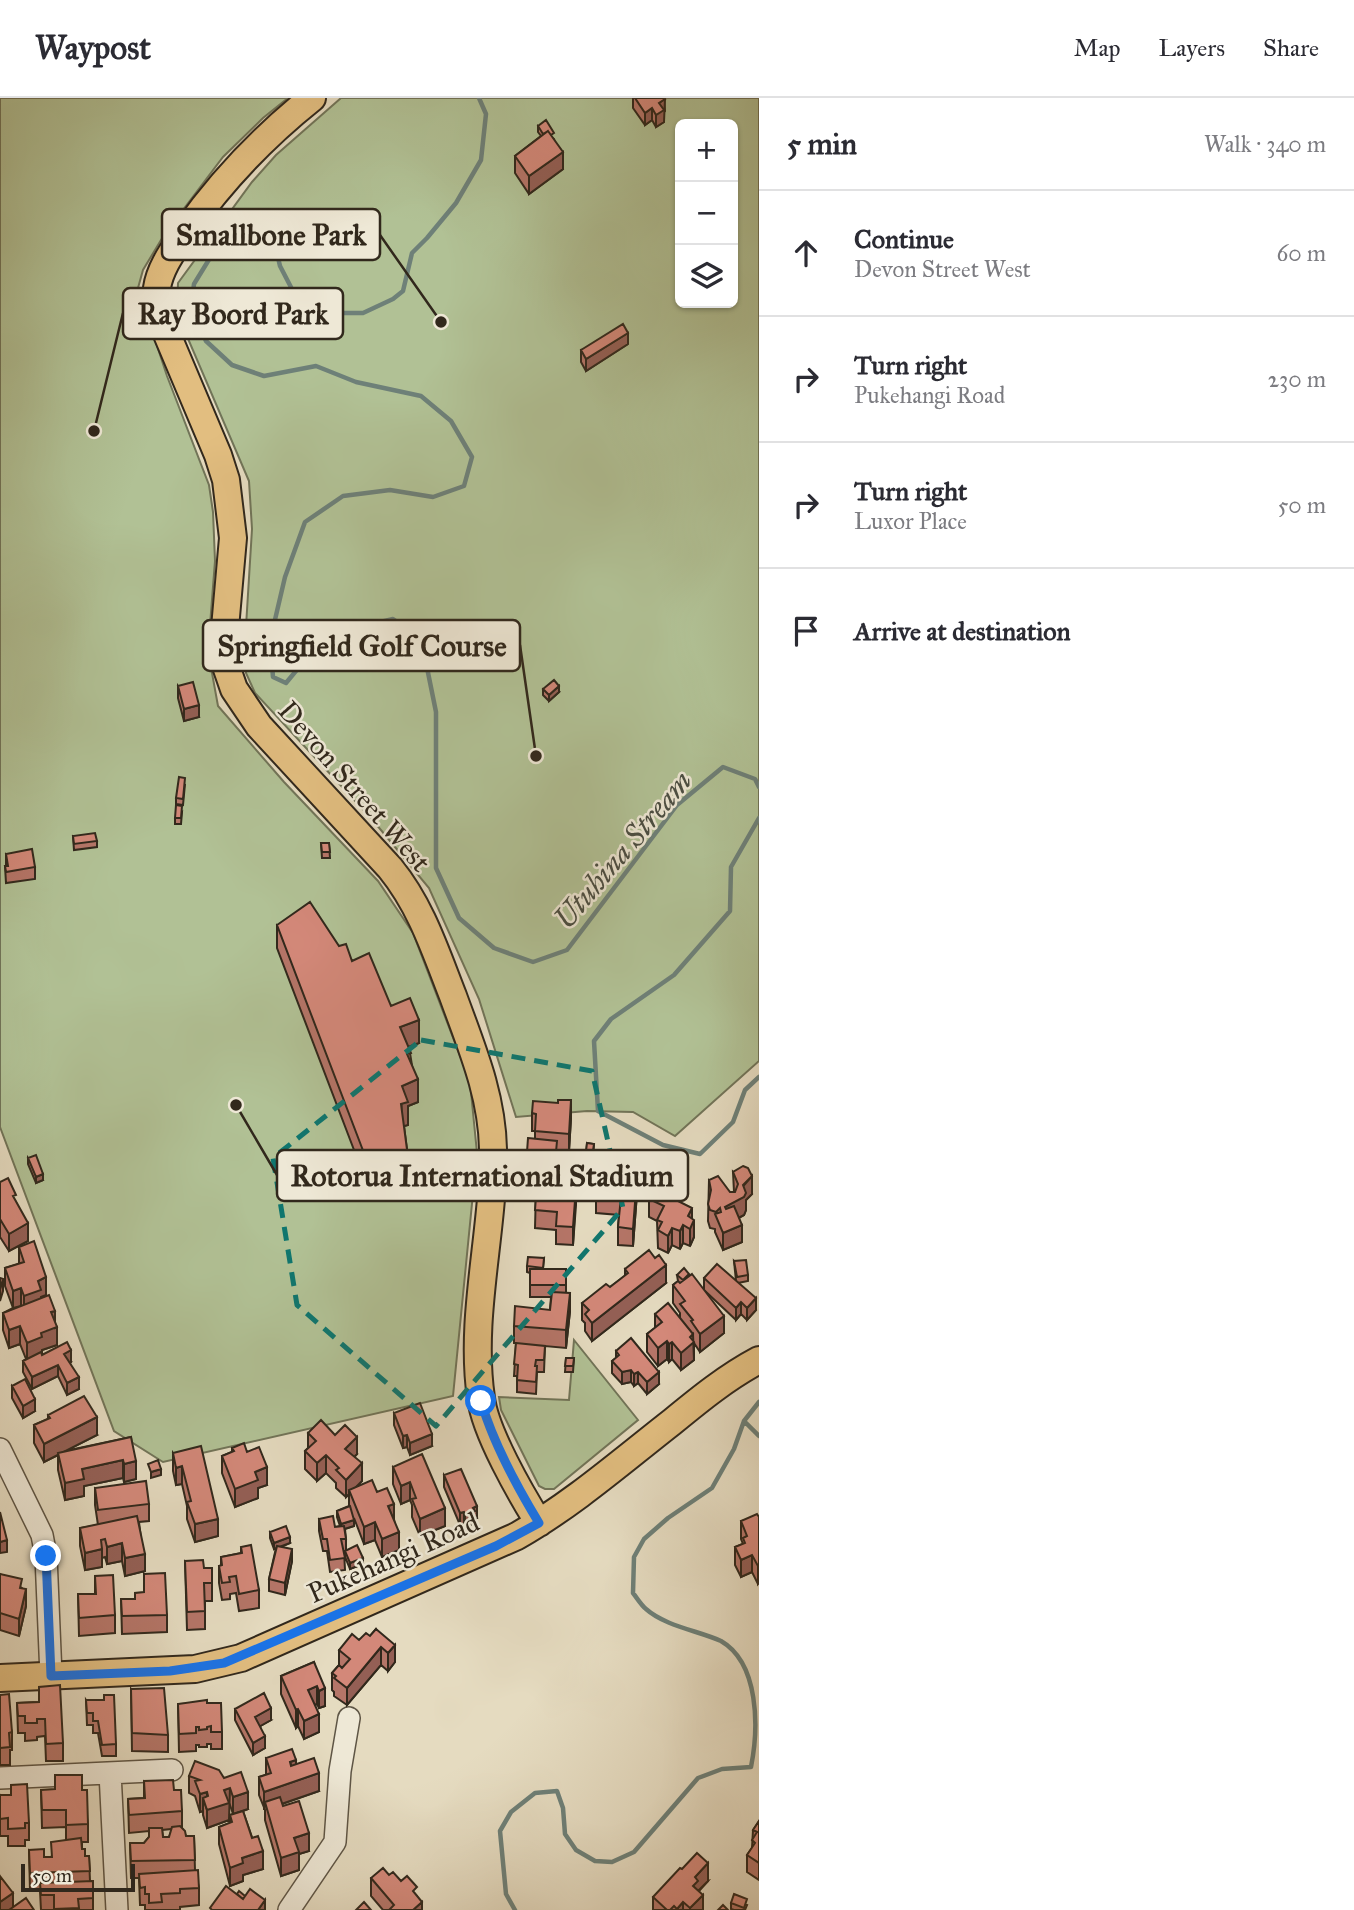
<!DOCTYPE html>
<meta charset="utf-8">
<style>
:root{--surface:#fff;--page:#f7f7f7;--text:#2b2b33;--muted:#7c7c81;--line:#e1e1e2}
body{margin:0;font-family:"IM FELL Great Primer",serif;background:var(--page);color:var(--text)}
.controls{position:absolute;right:21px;top:21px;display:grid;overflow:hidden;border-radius:10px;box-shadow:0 2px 5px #0004}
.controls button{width:63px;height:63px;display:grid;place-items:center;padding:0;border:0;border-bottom:2px solid var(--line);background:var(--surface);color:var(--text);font:35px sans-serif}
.scale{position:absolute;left:21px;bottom:18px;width:114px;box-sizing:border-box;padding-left:7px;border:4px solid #31281c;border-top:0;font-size:19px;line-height:24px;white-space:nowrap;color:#31281c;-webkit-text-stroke:5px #eee8d6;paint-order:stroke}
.stop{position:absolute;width:21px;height:21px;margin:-16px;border:5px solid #1a73e8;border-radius:50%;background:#fff}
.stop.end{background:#1a73e8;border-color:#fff;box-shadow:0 2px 7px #0008}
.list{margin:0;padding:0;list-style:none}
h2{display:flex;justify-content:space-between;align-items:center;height:91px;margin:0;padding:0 28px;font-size:30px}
h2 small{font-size:23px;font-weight:400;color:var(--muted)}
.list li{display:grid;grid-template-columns:46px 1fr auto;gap:21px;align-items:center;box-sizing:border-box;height:126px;padding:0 28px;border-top:2px solid var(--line)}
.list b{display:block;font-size:26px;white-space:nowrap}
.list p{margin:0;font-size:23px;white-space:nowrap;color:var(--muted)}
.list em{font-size:23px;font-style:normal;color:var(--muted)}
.icon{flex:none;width:38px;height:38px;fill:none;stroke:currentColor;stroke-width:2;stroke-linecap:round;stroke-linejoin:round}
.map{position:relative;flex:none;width:759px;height:1812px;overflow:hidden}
header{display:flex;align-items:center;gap:42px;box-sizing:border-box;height:98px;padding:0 35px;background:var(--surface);border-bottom:2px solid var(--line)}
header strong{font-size:33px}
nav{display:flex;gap:38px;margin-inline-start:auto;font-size:24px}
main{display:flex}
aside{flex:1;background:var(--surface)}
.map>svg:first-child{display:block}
.green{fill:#b1c195;stroke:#717458;stroke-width:2;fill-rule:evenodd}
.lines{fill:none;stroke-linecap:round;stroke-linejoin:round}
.stream{stroke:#6e8078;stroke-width:4.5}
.minor-casing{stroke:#5e5545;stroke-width:24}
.major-casing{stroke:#31281c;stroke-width:30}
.minor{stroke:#eee8d6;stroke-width:21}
.major{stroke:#e2be80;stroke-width:26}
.wall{fill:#b57568;stroke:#31281c;stroke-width:2;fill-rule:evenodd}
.shaded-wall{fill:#945f55;stroke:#31281c;stroke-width:2}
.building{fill:#d38879;stroke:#31281c;stroke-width:2}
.route{stroke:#1a73e8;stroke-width:9}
.marked{fill:none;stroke:#0f766e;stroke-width:5;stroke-dasharray:14 9;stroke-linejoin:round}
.labels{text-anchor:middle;stroke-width:5;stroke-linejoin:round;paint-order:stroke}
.street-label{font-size:28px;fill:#31281c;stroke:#eee8d6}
.water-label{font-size:30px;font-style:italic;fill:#4a4d42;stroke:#eee8d6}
.leader{fill:none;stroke:#31281c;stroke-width:2.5}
.callout-dot{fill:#31281c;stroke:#eee8d6;stroke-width:2.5}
.callout{fill:#eee8d6;stroke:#31281c;stroke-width:2.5}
.callout-label{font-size:30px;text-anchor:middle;font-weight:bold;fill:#31281c}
</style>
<header>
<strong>Waypost</strong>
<nav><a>Map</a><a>Layers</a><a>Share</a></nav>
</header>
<main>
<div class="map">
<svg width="759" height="1812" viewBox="0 0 759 1812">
<rect width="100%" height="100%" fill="#e5dbc0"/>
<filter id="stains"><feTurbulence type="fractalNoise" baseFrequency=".00286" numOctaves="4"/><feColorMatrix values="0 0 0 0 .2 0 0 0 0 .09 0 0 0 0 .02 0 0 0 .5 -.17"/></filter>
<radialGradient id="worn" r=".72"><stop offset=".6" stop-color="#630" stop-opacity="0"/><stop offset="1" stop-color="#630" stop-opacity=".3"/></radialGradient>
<!-- green -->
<path class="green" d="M0 0H288L263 20 223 59 164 137 143 172 138 190 167 278 209 387 213 414 215 463 208 553 218 608 284 684 378 783 413 835 470 984 477 1055 453 1298 163 1364 114 1333 0 1029Z
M341 0H759V963L675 1038 633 1014 587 1013 516 1019 479 901 429 790 371 720 255 595 246 575 245 545 252 431 249 383 177 215 178 185 252 84 276 57ZM680 26H733V205H680Z
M574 1242 638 1322 554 1391H545L539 1388 501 1312 499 1299 569 1302Z"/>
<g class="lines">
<!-- stream -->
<path class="stream" d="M479 0 486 16 481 62 456 105 427 140 412 155 403 193 393 201 363 215H332L313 208 294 195 280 168 274 142 268 137 255 134 213 155 194 186 191 209 206 243 232 267 264 278 316 268 356 284 421 298 451 323 472 359 464 388 433 399 390 392 343 398 305 424 285 479 270 543 273 579 286 585 319 545 342 533 393 521 421 540 436 614V770L459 820 494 850 533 864 567 852 677 707 723 669 755 681 759 689
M759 720 731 769 730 813 674 877 611 921 594 943 598 1013 663 1047 700 1056 733 1024 745 992 759 979
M744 1323 759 1338
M515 1812 506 1796 500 1733 511 1714 535 1695 557 1693 563 1710 565 1736 576 1752 595 1763 612 1764 634 1754 698 1680 722 1671 751 1669C759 1629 759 1565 721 1543 699 1533 665 1528 646 1511 641 1507 637 1500 633 1495L634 1459 644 1441 668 1420 712 1390 734 1351 744 1323 759 1304"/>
<defs>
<path id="minor" d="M0 1351 42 1437 46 1458 51 1578
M110 1675 117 1812
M0 1680 172 1672
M289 1812 335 1744 340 1673 349 1620"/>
<path id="major" d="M312 0C263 39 222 82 186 133 175 150 160 169 157 190 156 201 158 211 161 222L218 357 226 382 233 440 224 541 226 568 234 591 259 628 390 770C421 808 435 852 453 898 471 948 492 996 493 1051 494 1134 469 1218 481 1300 485 1334 521 1396 539 1425
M0 1580 195 1571 241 1560 517 1438C573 1406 622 1363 672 1324 700 1301 727 1279 759 1262"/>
</defs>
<!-- minor casing -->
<use href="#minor" class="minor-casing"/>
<!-- major casing -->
<use href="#major" class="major-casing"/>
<!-- minor -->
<use href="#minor" class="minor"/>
<!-- major -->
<use href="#major" class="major"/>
</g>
<!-- wall -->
<path class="wall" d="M633 0H664L665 13 664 14V24L656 29 652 22 645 27 633 10Z
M538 28 554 41 563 71 529 96 515 75V58L541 38 538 34Z
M628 246 586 273 581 264V252Z
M178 588 199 619 184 623 178 600Z
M543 591 559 594 549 603 543 597Z
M185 686 183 707 176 706V700Z
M182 714 181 726H175V720Z
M73 738 97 743V749L74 752Z
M321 745H329L330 760H322Z
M6 756 35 769V781L6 785 5 768H6Z
M277 827 339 848 391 908 419 945 409 949 418 1004 408 1008V1027L404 1028 408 1059V1082L367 1086 277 850Z
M532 1015 571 1020 569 1053 557 1052V1054L569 1059 578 1077 576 1094 573 1147 556 1146V1132L535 1130 536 1091 531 1090V1072H527V1054L535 1041V1033H532Z
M587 1045 594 1046 593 1059H586Z
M28 1060 43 1082 36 1085 28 1066Z
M733 1074 752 1096 746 1102V1112L744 1117 739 1120 742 1144 723 1152 715 1134V1131L710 1130 708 1123 709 1082 730 1094H734Z
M638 1082 633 1148 618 1147V1129L619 1117 596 1115V1098Z
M0 1084 16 1104 28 1143 9 1153 0 1139Z
M651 1085 685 1092 679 1103 692 1121 694 1139 690 1148 683 1145 680 1151 672 1147 668 1155 658 1150 657 1123 649 1119V1101L651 1097Z
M19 1149 46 1197 41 1199V1200L55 1224 57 1247 42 1252V1256L71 1264 70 1265 79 1291 67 1297 58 1278 32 1291 23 1274V1263L26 1261 20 1246 9 1250 3 1232V1215L13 1210 5 1188V1170L19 1166Z
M544 1160 543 1171H566V1195L570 1213 566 1250 545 1248 544 1274H537L536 1296 517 1294V1278H514L516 1245H514V1228L550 1212 551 1199H530V1175L527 1174V1168Z
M734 1163 748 1177V1183L738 1185 756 1212 747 1222 741 1216 736 1222 704 1192 724 1235 700 1254 694 1245V1262L681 1272 672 1261 669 1264 667 1261 658 1268 647 1254V1236L655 1230V1216L680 1220V1215L673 1205V1187L678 1183 677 1177 689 1178 704 1192V1180L736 1183Z
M625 1171 666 1185 592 1243 585 1233V1225L582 1222V1205L610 1189 625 1178Z
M616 1253 659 1286 647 1296 638 1285 634 1288 631 1284 622 1286 612 1275V1263L616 1260Z
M566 1260H574L573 1274H565Z
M12 1288 35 1313 23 1320 12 1300Z
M394 1315 432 1348 410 1357 407 1349 403 1350 394 1327Z
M48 1317 97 1337 65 1353 131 1339 136 1381 124 1384 123 1380 84 1388V1398L65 1402 58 1372V1357L44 1364 34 1345V1327L48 1321Z
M308 1335 357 1356 354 1359 362 1383 356 1389 377 1394 394 1421 399 1452 382 1459 375 1442 364 1446 354 1420V1428L345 1431 346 1441V1452L363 1466 350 1471 345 1459 346 1453H344L345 1472 330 1474 327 1453H323L319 1433V1421L335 1429 340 1428 337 1419V1413L349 1408V1396L346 1399 336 1390V1385L326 1375 317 1383 305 1371V1353L308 1350Z
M232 1350 247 1354 267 1387 258 1390V1400L235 1409 222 1375V1358L232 1354Z
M173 1355 218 1421V1438L195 1444 187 1421V1408L182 1386 176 1387 173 1373Z
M393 1369 445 1410V1428L420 1438 412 1419V1407L410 1402 401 1406 393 1386Z
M444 1377 477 1420 475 1421V1425L465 1429 464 1426 460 1427 444 1389Z
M95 1390 149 1406V1423L139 1424 145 1473 125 1478 122 1463 107 1466 105 1459 102 1460V1469L85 1472 80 1448V1430L98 1427 95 1407Z
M759 1419 758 1486 752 1474 741 1479 735 1467V1449L743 1446 741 1441V1423Z
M270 1434 290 1445 281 1449 292 1463 285 1497 269 1493V1481L276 1450 274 1451 270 1440Z
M241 1449 259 1492V1510L239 1513 236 1495 230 1496V1501L222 1502 219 1485V1468H221V1459L241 1455Z
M185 1463 204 1470H212V1503H205V1531L187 1532Z
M0 1476 22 1490 26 1508 19 1538 0 1532Z
M144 1476 167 1517V1534L122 1536 121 1501H135L144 1494Z
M95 1478 115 1517V1535L79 1538 78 1496H95Z
M376 1531 395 1564 388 1573 381 1567 347 1607 334 1598V1594L332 1592V1575L339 1567V1552L359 1542 370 1538Z
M314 1564 325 1608 319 1610 317 1606 315 1607 319 1634 304 1641 298 1628 296 1630 281 1596V1578Z
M39 1589 63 1645V1663H46L45 1638 37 1639V1642L25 1643V1635H18L17 1605 39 1604Z
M131 1591 168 1637V1654L132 1653Z
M0 1597 12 1634V1652H10V1667H0Z
M86 1602 116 1646V1658H102L98 1635H93V1627H87Z
M207 1605 222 1634V1651H211V1646H207V1649H199V1647H196V1653L179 1654 178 1606Z
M235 1611 271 1622 260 1628 265 1650 253 1657 235 1622Z
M266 1660 296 1667 319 1693 282 1706 309 1753 299 1756V1772L281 1778 265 1722V1712L259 1697V1679L266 1677Z
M189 1678 224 1680 248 1711 243 1713 263 1771 243 1777V1783L230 1788 219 1746V1729L230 1725V1717L233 1716 230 1707 229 1708V1722L207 1730 203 1717V1713L200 1714 195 1698 189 1695Z
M144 1683 174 1692 182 1713V1730L186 1738H194L195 1772 199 1790V1807L180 1809V1812H145V1807H140L139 1780H131L130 1745H144L149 1739V1733L129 1735 128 1701 144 1700ZM172 1731 169 1739H163L162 1732Z
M41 1692H82L88 1726V1744H82V1751L85 1758H89L90 1783H93V1812H41L40 1793H30L29 1752 44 1759H51L66 1742V1729L42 1730Z
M0 1697 29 1725V1742H25V1748H8V1738H0Z
M759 1723V1782L747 1774V1757L752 1750 753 1732Z
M389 1777 401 1783 417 1798 422 1812H383L371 1798V1780Z
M708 1783 699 1793 703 1812H653V1799Z
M731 1805 747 1807 745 1812H734L731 1811Z"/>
<!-- shaded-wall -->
<path class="shaded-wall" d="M665 1 664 24 656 29V17L659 5Z
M652 10V22L645 27V15Z
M563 54V71L529 96V78Z
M628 235V246L586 273V261Z
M559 588V594L549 603V597Z
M199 607V619L184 623V611Z
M419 922V945L400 952V929Z
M418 981V1004L408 1008V1027L401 1029 402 988Z
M571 1002V1020L569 1053V1036Z
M578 1060V1077L577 1094V1077Z
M638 1065V1082L633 1148V1131Z
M685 1075V1092L672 1117V1100Z
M43 1076V1082L36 1085V1079Z
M752 1078V1096L746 1102V1112L744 1117 725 1127V1109Z
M576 1089V1107L573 1147V1129Z
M692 1110V1126L694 1122V1139L690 1148V1131L688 1118Z
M28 1125V1143L9 1153V1136Z
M683 1127V1145L680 1151V1133Z
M742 1127V1144L723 1152V1135Z
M672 1130V1147L668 1155V1138Z
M666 1167V1185L592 1243V1225Z
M46 1179V1197L41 1199V1210L24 1216V1198L38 1183Z
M3 1181V1193L0 1203V1191Z
M21 1190V1208L13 1210V1193Z
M570 1195V1213L566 1250V1232Z
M756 1200V1212L747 1222V1210Z
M741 1204V1216L736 1222V1210Z
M55 1213V1230L57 1229V1247L42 1252V1257L27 1263V1245L41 1235 51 1214Z
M724 1218V1235L700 1254V1236Z
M20 1228V1246L9 1250V1232Z
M693 1236 694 1262 681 1272V1255L690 1239Z
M667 1243V1261L658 1268V1250Z
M672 1244V1261L669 1264V1246Z
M71 1252V1264L64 1268V1256Z
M58 1267V1278L32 1291V1279Z
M631 1272V1284L622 1286V1274Z
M638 1274V1285L634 1288V1276Z
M659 1274V1286L647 1296V1284Z
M79 1279V1291L67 1297V1285Z
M35 1301V1313L23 1320V1308Z
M97 1319V1337L44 1364V1346Z
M432 1336V1348L410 1357V1345Z
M407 1337V1349L403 1350V1338Z
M357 1339V1356L345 1369V1351Z
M326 1357V1375L317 1383V1365Z
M123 1362V1380L84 1388V1398L65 1402V1385L82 1371Z
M136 1363V1381L124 1384V1366Z
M362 1365V1383L350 1395 349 1392V1396L346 1399V1382Z
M182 1368V1386L176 1387V1370Z
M267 1369V1387L258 1390V1400L235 1409V1391L255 1374Z
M161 1371V1377L151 1380V1374Z
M410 1384V1402L401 1406V1388Z
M394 1406V1423L388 1408Z
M477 1408V1420L475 1421V1425L465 1429V1417L473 1410Z
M445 1410V1428L420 1438V1421Z
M464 1414V1426L460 1427V1415Z
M218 1421V1438L195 1444V1426Z
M354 1422V1428L341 1432V1426Z
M375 1424V1442L364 1446V1429Z
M399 1434V1452L382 1459V1441Z
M290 1439V1445L274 1451V1445Z
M7 1442V1454L0 1455V1444Z
M122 1445V1463L107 1466V1449Z
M102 1451V1469L85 1472V1455Z
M292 1451V1463L285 1497V1485Z
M145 1456V1473L125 1478V1460Z
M752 1457V1474L741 1479V1462Z
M363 1460V1466L350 1471V1465Z
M758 1468H759V1485L758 1486Z
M26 1491V1508L19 1538V1521Z
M395 1547V1564L388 1573V1555Z
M381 1549V1567L347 1607V1590Z
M317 1588V1606L308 1609V1592Z
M325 1590V1608L319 1610V1593Z
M271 1610V1622L255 1631V1619Z
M298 1611V1628L296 1630V1612Z
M319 1616V1634L304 1641V1623Z
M265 1638V1650L253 1657V1645Z
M296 1662V1679L290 1664Z
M319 1675V1693L267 1711 265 1704 264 1712V1694Z
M230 1690 229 1722 207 1730V1712L224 1692Z
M207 1694V1712L203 1700V1713L200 1714V1696Z
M248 1694V1711L233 1716V1699Z
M309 1735V1753L299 1756V1772L281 1778V1760L294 1740Z
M263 1753V1771L243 1777V1783L230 1788V1770L242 1760Z
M708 1765V1783L698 1793 693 1788 695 1779Z
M13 1795V1812H0V1804Z
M703 1797V1812H690V1810Z
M265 1802V1812H258Z
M422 1804V1812H413Z
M683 1804V1812H677V1811Z"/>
<!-- building -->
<path class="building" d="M635 0H664L665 1 659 5 664 12 656 17 652 10 645 15Z
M546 22 554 35 551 37 548 33 543 36 538 28Z
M548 33 563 54 529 78 515 58Z
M623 226 628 235 586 261 581 252Z
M554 582 559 588 549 597 543 591Z
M193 584 199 607 184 611 178 588Z
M179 679 185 680 183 701 176 700Z
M176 707 182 708 181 720H175Z
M95 735 97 743 74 746 73 738Z
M321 745H329L330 754H322Z
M32 751 35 769 6 774 5 768H8L6 756Z
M310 804 339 848 346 846 352 863 369 855 391 908 410 900 419 922 400 929 411 955 407 956 418 981 402 988 408 1004 401 1006 408 1059 367 1063 277 827Z
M558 1002H571L569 1036 535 1033 536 1016 532 1015 533 1003 558 1005Z
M528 1040 557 1043 556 1054 569 1055V1059L578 1060 577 1077 531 1073 533 1055 527 1054Z
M587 1045 594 1046 593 1053H586Z
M36 1057 43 1076 36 1079 28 1060Z
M620 1063 638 1065 633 1131 618 1129 621 1099 596 1098 597 1075 612 1076V1071L620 1072Z
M661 1063 685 1075 672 1100 692 1110 688 1118 694 1122 690 1131 683 1127 680 1133 672 1130 668 1138 658 1132 662 1124 657 1122 664 1108 649 1101 656 1087 651 1085Z
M743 1068 748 1070 752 1078 743 1087 746 1095 744 1099 725 1109 726 1111 734 1108 742 1127 723 1135 715 1116 721 1114 720 1110 716 1114 710 1112 708 1106 711 1092 709 1082 718 1078 730 1094H735L738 1086 733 1074Z
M8 1080 16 1097 13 1098 28 1125 9 1136 0 1121V1084Z
M537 1085 553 1087V1091L563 1092V1088L576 1089 573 1129 556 1128 557 1114 535 1112Z
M34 1143 46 1179 38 1183 41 1192 24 1198 21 1190 13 1193 5 1170 24 1164 19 1149Z
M649 1152 655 1160 659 1157 666 1167 592 1225 585 1216 589 1212 582 1205 606 1186 610 1189 628 1175 625 1171Z
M528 1159 544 1160 543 1170 527 1168Z
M746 1162 748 1177 737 1179 734 1163Z
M717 1166 756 1200 747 1210 741 1204 736 1210 704 1180Z
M684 1170 689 1176 683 1182 677 1177Z
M530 1171H566V1187H530Z
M692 1176 724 1218 700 1236 691 1223 693 1222 680 1206 685 1203 673 1187 678 1183 680 1185Z
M0 1180 3 1181 0 1191Z
M552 1194 570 1195 566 1232 514 1228 515 1208 550 1212Z
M49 1197 55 1213 51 1214 57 1229 41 1235 42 1239 27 1245 20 1228 9 1232 3 1215Z
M668 1205 693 1236 690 1239 694 1244 681 1255 672 1244 669 1246 667 1243 658 1250 647 1236 662 1224 655 1216Z
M631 1240 659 1274 647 1284 638 1274 634 1276 631 1272 622 1274 612 1263 619 1257 616 1253Z
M67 1244 71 1252 64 1256 79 1279 67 1285 58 1267 32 1279 23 1263 41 1254 42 1257Z
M516 1245 545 1248 544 1262H536L535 1268H537L536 1284 517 1282 518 1267 514 1266Z
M566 1260H574L573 1268H565Z
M25 1281 35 1301 23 1308 12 1288Z
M84 1298 97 1319 44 1346 34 1327 50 1320 48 1317Z
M420 1305 432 1336 410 1345 407 1337 403 1338 394 1315Z
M321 1322 335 1337 345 1327 357 1339 345 1351 362 1365 346 1382 336 1372 339 1370 326 1357 317 1365 305 1353 316 1343 308 1335Z
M131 1339 136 1363 124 1366 123 1362 82 1371 84 1381 65 1385 58 1355Z
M244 1345 247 1354 259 1349 267 1369 255 1374 258 1382 235 1391 222 1358 234 1353 232 1350Z
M201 1348 218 1421 195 1426 187 1404 191 1403 182 1368 176 1370 173 1355Z
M422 1356 445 1410 420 1421 412 1401 416 1400 410 1384 401 1388 393 1369Z
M158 1362 161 1371 151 1374 148 1366Z
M461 1371 477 1408 473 1410 475 1413 465 1417 464 1414 460 1415 444 1377Z
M372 1382 377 1394 387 1390 394 1406 388 1408 399 1434 382 1441 375 1424 364 1429 349 1392Z
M146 1383 149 1406 98 1412 95 1390Z
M350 1408 354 1422 341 1426 337 1413Z
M0 1414 7 1442 0 1444Z
M757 1416 759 1419V1468H758L752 1457 741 1462 735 1449 745 1445 743 1440 747 1438 741 1423Z
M137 1418 145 1456 125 1460 122 1445 107 1449 105 1441 101 1442 102 1451 85 1455 80 1430Z
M333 1418 335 1429 344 1428 346 1441H341L345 1460 330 1462 327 1441H323L319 1421Z
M286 1428 290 1439 274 1445 270 1434Z
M251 1447 259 1492 239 1496 236 1478 229 1479 230 1484 222 1485 219 1468 222 1467 221 1459 242 1455 241 1449Z
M357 1447 363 1460 350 1465 345 1453Z
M277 1448 292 1451 285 1485 269 1481Z
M203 1462 204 1470H212V1485H204L205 1513 187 1514 185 1463Z
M165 1475 167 1517 122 1518 121 1501H135V1495L144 1494V1476Z
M0 1476 22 1481 20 1490 26 1491 19 1521 0 1515Z
M113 1477 115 1517 79 1520 78 1496H96L95 1478Z
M376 1531 395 1547 388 1555 381 1549 347 1590 334 1580 336 1578 332 1575 339 1567 342 1570 350 1561 339 1552 352 1536 359 1542 366 1535 370 1538Z
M314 1564 325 1590 319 1593 317 1588 308 1592 319 1616 304 1623 298 1611 296 1612 281 1578Z
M60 1587 63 1645 46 1646 45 1621H37V1625H25V1618H18L17 1605 39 1604V1589Z
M164 1590 168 1637 132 1635 131 1591Z
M264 1595 271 1610 255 1619 265 1638 253 1645 235 1611Z
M9 1596 12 1634 9 1635 10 1649 0 1650V1597Z
M104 1597H114L116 1646 102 1647 98 1623H93V1615H87L86 1602H104Z
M207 1602V1605H221L222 1634H211V1628L207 1629V1631L199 1632V1629H196V1635L179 1636 178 1606Z
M292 1651 296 1662 290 1664 291 1668 314 1660 319 1675 264 1694 259 1679 271 1675 266 1660Z
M195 1663 219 1672 224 1680 241 1674 248 1694 233 1699 230 1690 224 1692 229 1705 207 1712 203 1700 208 1698 207 1694 200 1696 195 1683 200 1682 189 1678Z
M55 1677H82V1692H87L88 1726 66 1727V1712H42L41 1692 55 1691Z
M173 1682 174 1692H181L182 1713 129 1717 128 1701 145 1700 144 1683Z
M27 1686 29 1725H25V1730L8 1731V1720L0 1721V1697H11V1687Z
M280 1699 283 1708 299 1703 309 1735 294 1740 299 1754 281 1760 265 1704Z
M243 1713 252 1740 258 1738 263 1753 242 1760 243 1765 230 1770 219 1729 232 1724 230 1717Z
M759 1723V1765L747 1757 755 1745 752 1742 757 1734 753 1732Z
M180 1728 185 1733 186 1738H194L195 1762 131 1763 130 1745H144L149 1739V1730H162L163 1739H169L172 1729Z
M81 1740 82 1751H85V1758H89L90 1773 30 1775 29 1752 44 1751V1759H52L51 1744Z
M697 1755 708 1765 695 1779 698 1783 693 1788 703 1797 690 1810 683 1804 677 1811 674 1808 670 1812H667L653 1799 680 1770 682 1771Z
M383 1770 389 1777 393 1774 401 1783 407 1778 417 1789 413 1793 422 1804 413 1812H391L390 1811 394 1807 371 1780Z
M198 1772 199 1790 180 1791V1795L161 1796 162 1804 149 1805V1796H145V1789L140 1790 139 1776Z
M0 1778 13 1795 0 1804Z
M93 1783V1800L78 1801 79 1810 54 1811V1797H41L40 1785Z
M226 1788 243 1801 250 1791 265 1802 258 1812H212L210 1810Z
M239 1793 245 1798 243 1801 237 1796Z
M734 1796 747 1801 744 1810 731 1805Z
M26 1800 34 1812H9Z
M364 1804 371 1812H356Z
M723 1807 728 1812H718Z"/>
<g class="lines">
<!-- route -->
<path class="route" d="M46 1458 51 1578 170 1573 224 1565 496 1448 539 1425C516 1387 493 1345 481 1303"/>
</g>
<!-- marked area -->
<path class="marked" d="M421 942 592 973 623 1110 436 1328 297 1207 273 1060Z"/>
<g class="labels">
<!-- street labels -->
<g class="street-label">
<text transform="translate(355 688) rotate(49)" y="10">Devon Street West</text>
<text transform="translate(393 1459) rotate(-24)" y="10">Pukehangi Road</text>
</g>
<!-- water labels -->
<g class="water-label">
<text transform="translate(623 752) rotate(-50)" y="10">Utuhina Stream</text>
</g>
</g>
<!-- callouts -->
<path class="leader" d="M441 224L380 137M94 333L123 215M536 658L520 547M236 1007L277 1077"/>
<g class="callout-dot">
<circle cx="441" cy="224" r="7"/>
<circle cx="94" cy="333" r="7"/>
<circle cx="536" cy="658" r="7"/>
<circle cx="236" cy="1007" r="7"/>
</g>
<g class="callout">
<rect x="162" y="111" width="218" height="51" rx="7"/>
<rect x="123" y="190" width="220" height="51" rx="7"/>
<rect x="203" y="522" width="317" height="51" rx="7"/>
<rect x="277" y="1052" width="411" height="51" rx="7"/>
</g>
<g class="callout-label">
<text x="271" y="147">Smallbone Park</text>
<text x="233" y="226">Ray Boord Park</text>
<text x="362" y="558">Springfield Golf Course</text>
<text x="482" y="1088">Rotorua International Stadium</text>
</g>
<rect width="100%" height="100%" filter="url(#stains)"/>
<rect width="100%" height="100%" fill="url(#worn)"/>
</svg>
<div class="controls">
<button>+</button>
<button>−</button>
<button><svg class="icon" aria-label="layers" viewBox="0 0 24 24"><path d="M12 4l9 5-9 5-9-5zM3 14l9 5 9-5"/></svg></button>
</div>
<div class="scale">50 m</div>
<div class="stop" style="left:481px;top:1303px"></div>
<div class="stop end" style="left:46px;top:1458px"></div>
</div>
<aside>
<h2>5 min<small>Walk · 340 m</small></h2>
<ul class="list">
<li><svg class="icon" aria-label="ahead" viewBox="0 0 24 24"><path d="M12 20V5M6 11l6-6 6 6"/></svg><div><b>Continue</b><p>Devon Street West</p></div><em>60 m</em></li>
<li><svg class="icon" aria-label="right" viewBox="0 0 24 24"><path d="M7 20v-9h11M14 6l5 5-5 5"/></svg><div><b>Turn right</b><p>Pukehangi Road</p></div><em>230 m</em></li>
<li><svg class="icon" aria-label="right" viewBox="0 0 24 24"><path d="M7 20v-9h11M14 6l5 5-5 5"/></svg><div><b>Turn right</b><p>Luxor Place</p></div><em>50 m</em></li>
<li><svg class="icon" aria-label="arrive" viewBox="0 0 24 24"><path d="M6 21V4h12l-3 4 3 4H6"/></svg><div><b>Arrive at destination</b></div></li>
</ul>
</aside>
</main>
